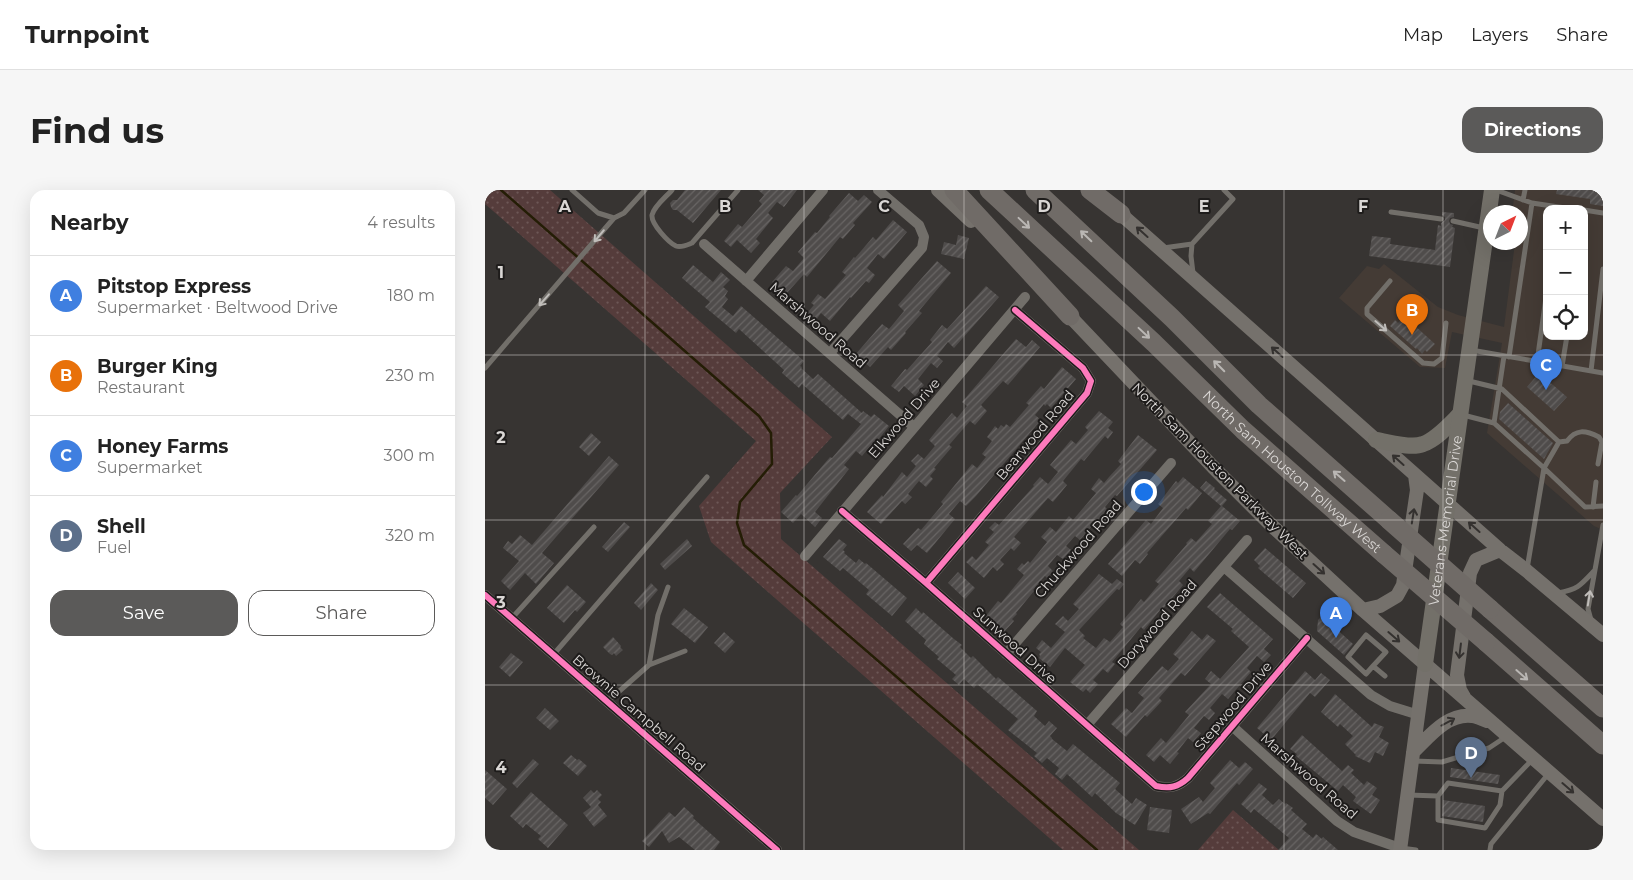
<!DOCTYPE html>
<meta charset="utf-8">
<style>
:root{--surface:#fff;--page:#f6f6f6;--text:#222;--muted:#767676;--line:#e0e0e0;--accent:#5b5a59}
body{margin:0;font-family:Montserrat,sans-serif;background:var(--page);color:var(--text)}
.controls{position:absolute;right:15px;top:15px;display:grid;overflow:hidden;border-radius:10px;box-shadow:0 5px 20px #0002}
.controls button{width:45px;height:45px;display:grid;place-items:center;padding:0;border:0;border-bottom:1px solid var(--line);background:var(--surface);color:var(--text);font:25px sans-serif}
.compass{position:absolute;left:998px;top:15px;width:45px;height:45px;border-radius:50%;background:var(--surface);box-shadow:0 5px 20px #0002;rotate:42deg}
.you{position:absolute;left:658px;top:301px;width:18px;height:18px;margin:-12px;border:4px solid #fff;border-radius:50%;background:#1a73e8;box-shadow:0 0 0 8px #1a73e833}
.badge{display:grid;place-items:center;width:32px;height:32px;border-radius:50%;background:var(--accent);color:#fff;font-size:16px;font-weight:700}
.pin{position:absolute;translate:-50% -41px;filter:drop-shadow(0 1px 2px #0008)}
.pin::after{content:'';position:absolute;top:26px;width:18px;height:15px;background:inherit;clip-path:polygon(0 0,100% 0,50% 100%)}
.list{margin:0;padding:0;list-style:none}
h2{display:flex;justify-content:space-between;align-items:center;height:65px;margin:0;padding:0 20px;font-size:21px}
h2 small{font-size:16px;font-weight:400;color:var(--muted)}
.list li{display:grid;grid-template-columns:32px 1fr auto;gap:15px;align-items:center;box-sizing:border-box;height:80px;padding:0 20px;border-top:1px solid var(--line)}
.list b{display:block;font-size:19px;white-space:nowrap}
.list p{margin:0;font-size:16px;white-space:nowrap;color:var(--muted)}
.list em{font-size:16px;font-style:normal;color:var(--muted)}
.actions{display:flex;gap:10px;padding:15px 20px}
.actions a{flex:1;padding:11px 0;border:1px solid var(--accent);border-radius:15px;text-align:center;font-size:18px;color:var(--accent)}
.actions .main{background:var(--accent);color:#fff}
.icon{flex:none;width:28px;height:28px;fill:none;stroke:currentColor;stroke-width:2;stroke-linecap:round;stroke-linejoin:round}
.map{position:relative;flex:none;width:1118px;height:660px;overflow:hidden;border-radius:15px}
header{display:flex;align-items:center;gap:30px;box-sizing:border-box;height:70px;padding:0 25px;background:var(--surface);border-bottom:1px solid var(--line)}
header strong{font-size:24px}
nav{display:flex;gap:28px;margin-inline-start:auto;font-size:18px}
.intro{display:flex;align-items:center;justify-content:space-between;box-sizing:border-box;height:120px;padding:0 30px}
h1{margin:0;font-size:35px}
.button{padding:12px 22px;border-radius:15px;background:var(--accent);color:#fff;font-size:18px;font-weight:700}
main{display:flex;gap:30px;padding:0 30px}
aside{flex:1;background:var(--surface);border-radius:15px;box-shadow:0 5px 20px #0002}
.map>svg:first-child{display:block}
.built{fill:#443b35;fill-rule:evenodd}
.grass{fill:url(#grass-dots)}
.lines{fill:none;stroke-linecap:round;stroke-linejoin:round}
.stream{stroke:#241d05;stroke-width:2.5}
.building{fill:url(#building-hatch)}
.lane{stroke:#726f6a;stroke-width:5}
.street{stroke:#726f6a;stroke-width:10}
.secondary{stroke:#75716c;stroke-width:14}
.primary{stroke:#737069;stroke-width:16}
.highway{stroke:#706b67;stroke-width:19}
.highway-bridge{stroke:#706b67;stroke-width:19}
.cycleway-casing{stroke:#1e1c1b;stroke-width:9}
.cycleway{stroke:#fd7abc;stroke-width:6}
.oneway{stroke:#bab7b4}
.oneway2{stroke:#34312f}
.oneway3{stroke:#c0bdba}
.grid{fill:none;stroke:#dad7d5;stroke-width:1;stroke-opacity:0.55}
.labels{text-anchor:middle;stroke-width:4;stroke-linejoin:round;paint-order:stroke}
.street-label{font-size:14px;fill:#dad7d5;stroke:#1e1c1b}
.grid-label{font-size:16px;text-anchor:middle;font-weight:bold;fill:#dad7d5;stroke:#1e1c1b;stroke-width:4;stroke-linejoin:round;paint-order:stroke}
</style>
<header>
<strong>Turnpoint</strong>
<nav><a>Map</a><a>Layers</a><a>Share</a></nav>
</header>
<div class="intro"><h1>Find us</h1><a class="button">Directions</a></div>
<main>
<aside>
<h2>Nearby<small>4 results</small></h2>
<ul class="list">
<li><span class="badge" style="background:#3f7fe0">A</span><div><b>Pitstop Express</b><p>Supermarket · Beltwood Drive</p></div><em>180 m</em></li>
<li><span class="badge" style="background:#e8710a">B</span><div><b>Burger King</b><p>Restaurant</p></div><em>230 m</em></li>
<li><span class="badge" style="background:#3f7fe0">C</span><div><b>Honey Farms</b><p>Supermarket</p></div><em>300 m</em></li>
<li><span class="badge" style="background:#5c6f8a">D</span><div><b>Shell</b><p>Fuel</p></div><em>320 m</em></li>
</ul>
<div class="actions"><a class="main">Save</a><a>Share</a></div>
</aside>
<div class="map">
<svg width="1118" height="660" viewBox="0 0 1118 660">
<defs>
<pattern id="grass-dots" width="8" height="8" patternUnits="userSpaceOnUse" patternTransform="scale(1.25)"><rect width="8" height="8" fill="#553c3b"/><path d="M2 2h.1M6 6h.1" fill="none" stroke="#6d5756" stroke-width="1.8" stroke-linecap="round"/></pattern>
<pattern id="building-hatch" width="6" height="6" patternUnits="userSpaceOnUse" patternTransform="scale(1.25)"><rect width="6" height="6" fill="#4f4c4b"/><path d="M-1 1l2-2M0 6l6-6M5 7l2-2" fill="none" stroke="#686564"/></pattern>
</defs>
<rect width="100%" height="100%" fill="#373432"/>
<!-- built -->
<path class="built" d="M1030 0H1118V340L1109 336 1002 243 1017 153 967 142 960 178 935 177 854 108 882 76 894 79 899 74 953 117 973 125 1019 137 1030 53 1036 52V22H1033L1028 16ZM1062 19H1099V146H1062Z"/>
<!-- grass -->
<path class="grass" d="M0 0H65L347 247 295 303 296 349 654 660H578L226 352 214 316 271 251 0 14Z
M748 620 794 660H713Z"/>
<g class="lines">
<!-- stream -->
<path class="stream" d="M16 0 274 226 286 243 287 274 255 312 252 333 259 355 612 660"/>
</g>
<!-- building -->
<path class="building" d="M200 0H236L208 33 192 20H188L186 17 185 13 188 10H192Z
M273 0H312L299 17 292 12 283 23 288 28 271 49 275 53 266 63 252 50 246 57 239 51 253 34 257 37 277 14 274 11 279 5Z
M1072 0H1118V16L1105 14V9L1071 4Z
M364 3 373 11 379 5 387 12 368 33 370 35 358 49 355 47 322 87 319 84 301 104 287 92 301 76 308 81 319 68 313 62 330 42 332 43 345 27 344 26Z
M957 22 969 23V27L965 28 964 31 965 34 968 35 967 37 970 38 965 77 884 66 887 46 906 48 905 54 950 60 953 35 956 36V33L960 30V27L957 25Z
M408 30 422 42 399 69 393 64 382 78 390 85 384 93 381 91 366 108 365 107 345 131 336 123 331 130 322 123 329 115 326 113 333 104 340 109 361 85 357 82 369 67 370 68 388 47 391 50Z
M473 45 484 48 479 69 456 64 459 52 471 55Z
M452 71 466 83 434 121 437 123 420 142 421 143 406 160 403 157 385 177 370 165 397 134 404 139 419 121 413 115Z
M208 75 228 92 236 82 245 90 238 97 243 101 240 106 243 109 237 117 248 126 256 116 319 171 315 176 317 177 316 178 328 189 333 184 377 223 378 221 386 227 389 224 404 236 390 254 388 253 377 266 371 261 359 275 364 279 330 322 337 328 330 337 316 324 308 333 296 322 311 305 312 306 345 267 347 268 376 234 363 224 358 230 317 194 314 198 297 183 299 180 254 139 251 143 220 117 225 112 197 88Z
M501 96 514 107 469 158 463 152 452 166 458 171 452 178 446 173 433 189 439 195 430 206 419 196 414 202 406 196 420 179 422 180 447 152 445 150 457 135 462 139Z
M919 126 950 154 942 162 940 160 937 164 932 158 931 159 905 136 910 130 913 133Z
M531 149 541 157 547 150 555 157 523 195 518 191 496 215 502 221 490 235 485 231 464 255 467 257 449 278 451 279 445 286 448 289 441 297 434 291 423 304 427 307 420 314 417 311 396 334 382 322 397 305 398 307 417 282 422 287 431 276 426 271 433 264 439 269 450 256 444 250 452 240 467 223 472 228 482 216 477 212Z
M577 177 591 189 566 218 562 214 560 216 559 214 550 225 556 230 491 306 481 316 475 311 464 324 470 329 442 363 432 355 426 361 418 354 433 338 436 340 458 314 456 312 487 274 492 278 501 267 497 264 507 251 502 247 510 236 513 239 516 235 519 237 521 234 525 237 544 215 541 213 556 196 559 199Z
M1054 183 1082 207 1069 221 1042 197Z
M1023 213 1068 253 1059 269 1014 229 1015 222Z
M614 221 628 232 623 238 628 242 623 249 620 246 599 271 596 269 578 291 582 295 568 312 563 308 529 347 536 353 529 361 526 358 515 370 519 374 512 381 508 377 499 388 481 372 487 366 491 370 504 355 500 352 509 342 504 338 510 332 514 335 549 296 548 295 555 287 563 294 573 282 565 275 586 250 591 254 603 240 600 237Z
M106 243 116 252 104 266 94 257Z
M653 245 672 260 632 306 630 305 620 317 622 319 609 337 607 336 595 350 590 346 581 356 586 360 578 369 572 365 563 376 568 381 562 388 560 386 548 400 549 401 531 423 532 424 527 429 529 431 518 443 500 427 513 411 516 413 539 385 532 379 537 373 539 375 543 371 545 373 562 352 556 347 565 337 571 342 584 326 588 330 611 303 606 299 614 288 619 293 624 287 636 274 633 271Z
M124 266 134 275 57 363 69 373 51 394 40 383 25 400 16 391 34 371 18 358 23 351 27 354 35 345 47 355Z
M698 287 717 303 703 320 701 318 662 363 663 364 655 374 650 370 637 386 623 374 661 330 666 334 678 318 673 314 691 291 693 293Z
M721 291 730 298 729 299 742 310 737 316 755 331 747 340 745 339 709 382 705 378 694 391 698 395 677 420 676 419 659 440 656 437 627 472 630 474 623 483 618 479 608 490 613 494 605 503 601 499 598 502 585 492 600 475 580 458 565 477 554 468 555 466 554 464 556 462 551 458 557 450 566 458 580 442 570 434 578 426 583 431 594 419 588 414 614 384 627 394 632 389 639 394 634 400 632 399 594 440 600 446 598 448 611 458 619 448 625 452 638 437 635 434 656 409 659 412 674 394 670 391 702 354 701 353 706 348 711 352 727 334 723 331 736 316 715 298Z
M139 332 145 337 123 362 117 357Z
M202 349 207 356 180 380 175 374Z
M354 349 362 355 358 360 360 362 359 363 371 373 374 369 380 374 381 373 422 408 407 426 381 404 384 400 358 378 355 381 338 367Z
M780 358 821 393 808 408 773 378 775 376 769 370Z
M473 382 490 398 480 409 463 393Z
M166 393 173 400 156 420 149 413Z
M82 395 101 412 92 422 90 420 79 433 62 418Z
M735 403 788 449 779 459 786 465 779 472 772 466 762 478 766 482 743 509 737 504 725 518 730 523 724 530 719 526 709 538 716 543 708 552 703 548 692 562 694 563 685 574 675 565 669 572 661 565 676 548 681 553 704 525 700 522 726 494 720 489 726 481 735 489 764 457 746 441 748 439 722 417Z
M199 418 223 437 210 453 186 434Z
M431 418 437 424 438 422 469 449 477 455 475 457 486 468 488 466 511 489 513 487 552 521 549 526 560 536 564 531 572 538 565 546 567 548V549L582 561 588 554 635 593 630 599 647 614 651 608 662 615 650 635 631 623 610 603 607 607 582 584 577 590 570 584 574 578 562 568 557 573 549 566 552 563 523 540 533 529 492 494 489 498 479 489 474 495 467 489 471 485 452 469 454 467 439 454 441 450 420 431Z
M837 426 868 454 859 465 832 441 833 430Z
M707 441 717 450 722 444 731 451 700 486 696 483 674 508 677 511 662 527 660 525 641 547 626 534 641 518 647 523 659 508 653 503 677 476 683 481 694 469 688 464Z
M239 442 250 452 240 463 229 453Z
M128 447 136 456 135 457 138 460 131 466 129 463 127 465 125 464 118 457Z
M26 463 38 472 25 487 14 477Z
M820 481 830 490 836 483 845 490 830 507 825 503 786 550 772 538Z
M850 504 887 537 889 533 899 537 894 547 904 553 898 566 890 562 885 573 870 566 871 565 860 554 868 546 855 534 853 537 836 522Z
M60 518 74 531 65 540 51 528Z
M817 545 857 581 863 575 869 580 866 583 879 595 882 591 892 598 887 605 895 610 886 624 868 611 871 607 858 595 853 601 811 566 812 564 805 559Z
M86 565 92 570 94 569 102 576 93 586 78 573Z
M48 569 54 574 32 598 27 593Z
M745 570 754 578 760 572 768 579 754 595 752 593 725 624 723 623 706 634 696 619 714 607 718 612 730 598 725 593Z
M966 578 1015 585 1013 594 965 587Z
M0 580 22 599 8 615 0 608Z
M774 593 782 599 777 605 788 615 794 609 800 614 801 613 808 618 806 620 822 634 817 639 828 648 831 644 837 649 838 647 853 660H793L804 648 769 619 766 623 756 614Z
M106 600 109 603 112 600 117 605 113 609 116 612 113 615 122 626 109 637 98 623 106 617 98 608Z
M46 602 83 635 63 658 53 649 56 646 41 634 38 638 25 626Z
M958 610 1000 616 998 632 957 626Z
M199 617 209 626 208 628 235 652 229 660H210L194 647 184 653 177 641 164 657 157 651 184 622 190 627Z
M665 617 687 620 684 643 662 640Z"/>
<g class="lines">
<!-- lane -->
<path class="lane" d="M87 0 113 23 129 28 139 23 160 0
M187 0C181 7 169 16 167 25 166 34 184 53 191 56 196 58 202 55 207 53L253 0
M1011 0 1047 13 1087 19
M1038 10 1040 0
M1099 20 1118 23
M906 22 956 29
M968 31 999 38
M707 54 748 9 739 0
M678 58 707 54 706 66 708 83
M905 91 882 118V124L938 173 949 174 957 168 961 133
M986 160 1118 183
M1024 167 1047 13
M1052 172 1062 100
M1077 176 1082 146
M0 178 129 28
M1106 181 1118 79
M984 191 1017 199 1074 252 1059 278 1100 317 1118 316
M978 225 1009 233 1059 278 1042 379
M1009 233 1019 166
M1074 252 1082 251C1091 239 1100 240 1114 247L1117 252 1113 274
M1108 317 1111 292
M1073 403C1093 399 1095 396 1109 381
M27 428 109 337
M1106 430 1103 419 1118 335
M68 465 222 287
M164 475 173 425 183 397
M888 476 901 462 881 445 863 467 881 484 888 476 900 486
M122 512 164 475 200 461
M929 571 957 572 1004 558 1022 546
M923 605 953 606 963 593 1017 601 1047 570
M953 606V630L1000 638 1015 615 1017 601
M916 658 931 660
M1005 660 1006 654 1064 583"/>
<!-- street -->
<path class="street" d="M219 54 429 237
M261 91 338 0
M345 163 437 58 439 47 434 35 393 0
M357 321 441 393 671 596C685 599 693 597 703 588L822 448
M320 366 540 107
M739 377 886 505 905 516 934 525
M441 393 602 203 606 191 598 178 530 120
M0 405 292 660
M521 464 686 273
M602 535 762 350
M747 536 852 631 869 642 915 658"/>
<!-- secondary -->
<path class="secondary" d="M453 0 486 31
M629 18 1015 360 1042 381 1118 445
M579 120 728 277 785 334 878 420 1118 629
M878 420 895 416 912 406 918 395 932 300 930 285
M979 507 975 500 972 485 985 383 991 370 1015 360
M928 562C944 547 962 523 987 526 992 527 997 529 1002 531
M915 660 940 474"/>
<!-- primary -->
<g class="primary">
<path d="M891 250C904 252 926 259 938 254 952 249 965 234 975 224"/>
<path id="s1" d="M940 474 1007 0"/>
</g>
<!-- highway -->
<g class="highway">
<path d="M469 0 585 126"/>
<path id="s2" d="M504 0 669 153 758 240 899 364"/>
<path d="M550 0 687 128 774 215 904 330"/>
<path d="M605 0 636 24"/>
<path d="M1005 419 1118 518"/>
<path d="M1001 452 1118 555"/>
</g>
<!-- highway-bridge -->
<path class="highway-bridge" d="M904 330 1005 419
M899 364 1001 452"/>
<defs>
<path id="cycleway" d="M357 321 441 393 671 596C685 599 693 597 703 588L822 448
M441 393 602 203 606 191 598 178 530 120
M0 405 292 660"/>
</defs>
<!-- cycleway casing -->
<use href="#cycleway" class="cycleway-casing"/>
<!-- cycleway -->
<use href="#cycleway" class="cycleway"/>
</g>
<!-- one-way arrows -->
<defs><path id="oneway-shaft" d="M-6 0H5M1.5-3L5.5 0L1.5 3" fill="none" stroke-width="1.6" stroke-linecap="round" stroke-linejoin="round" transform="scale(1.25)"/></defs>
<g class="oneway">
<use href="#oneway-shaft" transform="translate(539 33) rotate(43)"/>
<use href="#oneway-shaft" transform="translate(601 46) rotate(-136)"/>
<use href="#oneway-shaft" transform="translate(659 143) rotate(43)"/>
<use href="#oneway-shaft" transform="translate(734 176) rotate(-135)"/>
<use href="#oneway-shaft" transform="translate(854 286) rotate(-139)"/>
<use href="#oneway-shaft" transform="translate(1037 485) rotate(41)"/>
</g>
<g class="oneway2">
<use href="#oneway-shaft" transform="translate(657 42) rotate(-138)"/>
<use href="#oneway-shaft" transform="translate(792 162) rotate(-138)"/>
<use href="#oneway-shaft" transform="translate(913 270) rotate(-138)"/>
<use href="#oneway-shaft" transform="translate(928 326) rotate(-81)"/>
<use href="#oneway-shaft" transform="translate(989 337) rotate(-138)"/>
<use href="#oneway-shaft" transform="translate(834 379) rotate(42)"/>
<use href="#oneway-shaft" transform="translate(909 447) rotate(41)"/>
<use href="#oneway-shaft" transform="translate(975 461) rotate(97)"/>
<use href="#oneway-shaft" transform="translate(963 532) rotate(-28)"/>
<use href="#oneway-shaft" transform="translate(1083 598) rotate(41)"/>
</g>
<g class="oneway3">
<use href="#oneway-shaft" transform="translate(114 46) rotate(130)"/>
<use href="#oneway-shaft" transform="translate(59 110) rotate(131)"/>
<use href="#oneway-shaft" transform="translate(896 136) rotate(41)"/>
<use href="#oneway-shaft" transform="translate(1104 408) rotate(-81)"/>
</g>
<!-- grid -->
<path class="grid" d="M160 0V660M319 0V660M479 0V660M639 0V660M799 0V660M958 0V660M0 165H1118M0 330H1118M0 495H1118"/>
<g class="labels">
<!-- street labels -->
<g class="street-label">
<text transform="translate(333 135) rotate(41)" y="5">Marshwood Road</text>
<text transform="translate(419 228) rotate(-49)" y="5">Elkwood Drive</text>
<text transform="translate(550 245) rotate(-50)" y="5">Bearwood Road</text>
<text transform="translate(735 281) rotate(45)" y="5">North Sam Houston Parkway West</text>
<text dy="5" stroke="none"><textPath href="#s2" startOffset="414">North Sam Houston Tollway West</textPath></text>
<text dy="5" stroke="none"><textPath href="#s1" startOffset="145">Veterans Memorial Drive</textPath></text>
<text transform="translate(593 359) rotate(-49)" y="5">Chuckwood Road</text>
<text transform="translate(672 434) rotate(-49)" y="5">Dorywood Road</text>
<text transform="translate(530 455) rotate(42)" y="5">Sunwood Drive</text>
<text transform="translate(748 516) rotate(-50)" y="5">Stepwood Drive</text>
<text transform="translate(154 523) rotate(41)" y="5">Brownie Campbell Road</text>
<text transform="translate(824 586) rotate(41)" y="5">Marshwood Road</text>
</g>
</g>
<g class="grid-label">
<text x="80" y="22">A</text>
<text x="240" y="22">B</text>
<text x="399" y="22">C</text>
<text x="559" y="22">D</text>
<text x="719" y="22">E</text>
<text x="878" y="22">F</text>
<text x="16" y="88">1</text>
<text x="16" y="253">2</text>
<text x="16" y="418">3</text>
<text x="16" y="583">4</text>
</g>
</svg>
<div class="controls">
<button>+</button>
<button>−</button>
<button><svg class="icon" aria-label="locate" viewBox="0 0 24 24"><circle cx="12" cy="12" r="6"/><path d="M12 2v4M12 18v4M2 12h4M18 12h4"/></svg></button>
</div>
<svg class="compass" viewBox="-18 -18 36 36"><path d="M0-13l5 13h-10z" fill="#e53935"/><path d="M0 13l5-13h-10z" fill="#767676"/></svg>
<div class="you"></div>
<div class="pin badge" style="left:851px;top:448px;background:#3f7fe0">A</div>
<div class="pin badge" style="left:927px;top:145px;background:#e8710a">B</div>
<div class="pin badge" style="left:1061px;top:200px;background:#3f7fe0">C</div>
<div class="pin badge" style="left:986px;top:588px;background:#5c6f8a">D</div>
</div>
</main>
